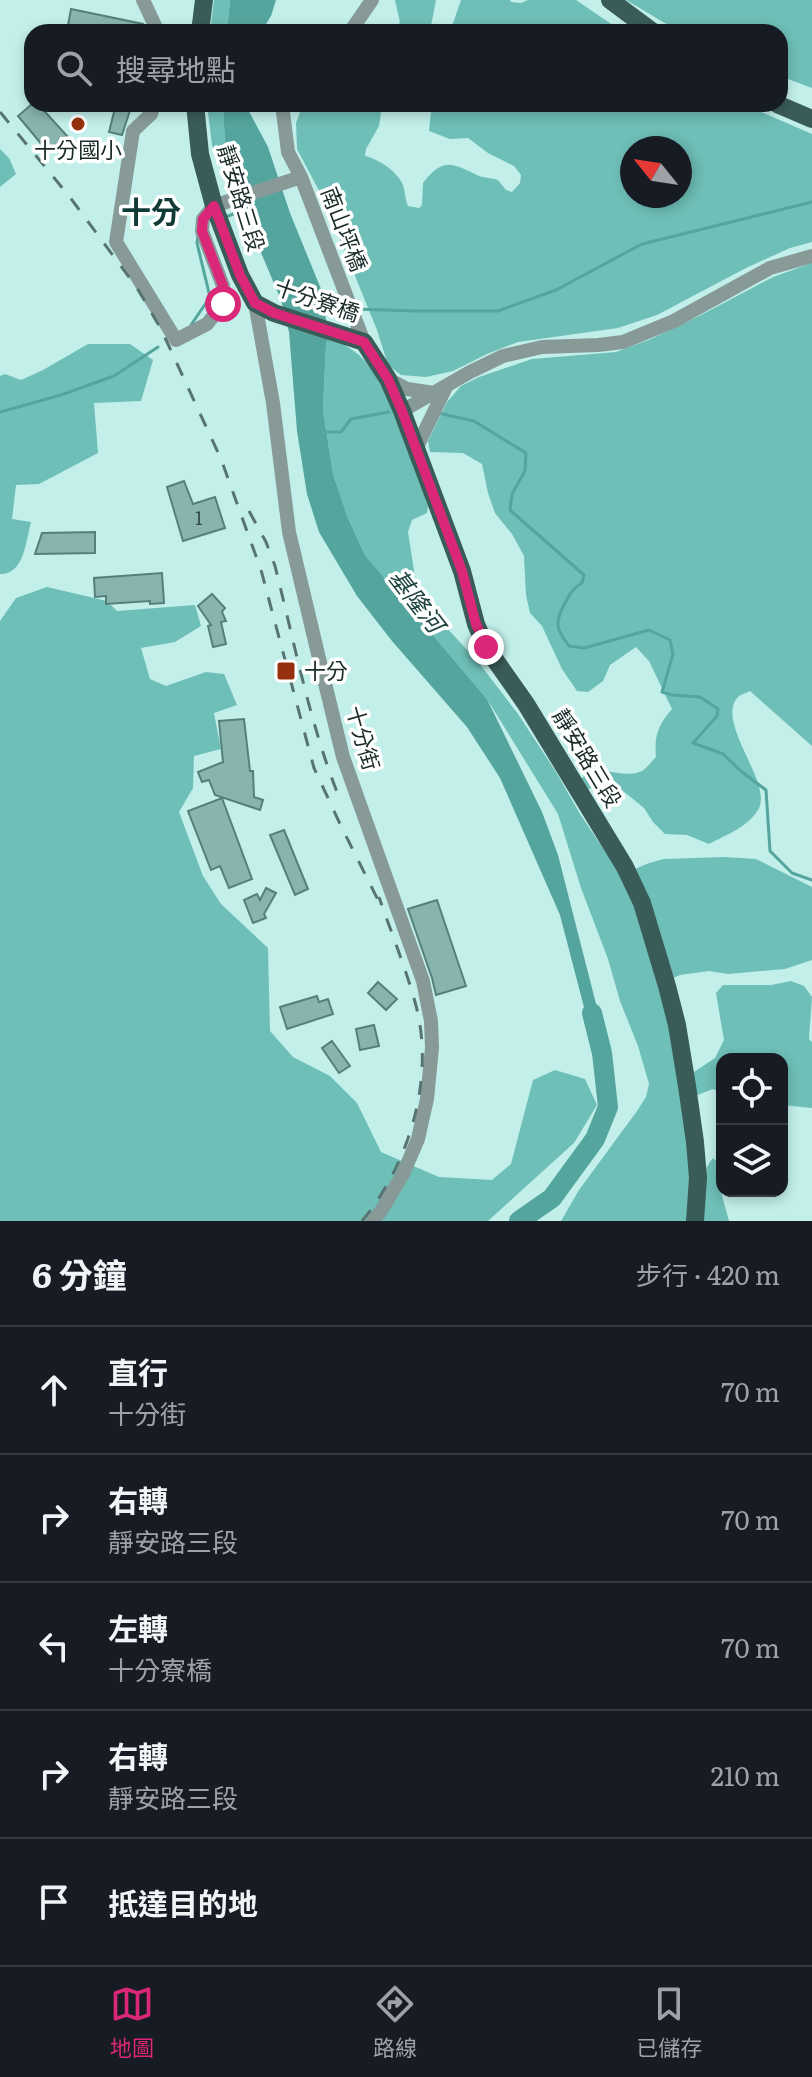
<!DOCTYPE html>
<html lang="zh-TW">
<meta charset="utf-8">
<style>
:root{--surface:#171b24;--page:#20242c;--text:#f1f3f6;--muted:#9ea1a6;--line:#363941;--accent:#db2777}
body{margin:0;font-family:Literata,"Noto Sans TC",serif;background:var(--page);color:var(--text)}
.controls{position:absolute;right:24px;bottom:24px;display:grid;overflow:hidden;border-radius:16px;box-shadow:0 4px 12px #0003}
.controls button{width:72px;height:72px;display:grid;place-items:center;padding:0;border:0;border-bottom:2px solid var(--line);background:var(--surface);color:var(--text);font:40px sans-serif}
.compass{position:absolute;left:620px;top:136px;width:72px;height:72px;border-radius:50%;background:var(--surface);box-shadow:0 4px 12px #0003;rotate:300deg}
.stop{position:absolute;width:24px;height:24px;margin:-18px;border:6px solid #db2777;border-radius:50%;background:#fff}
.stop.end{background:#db2777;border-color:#fff;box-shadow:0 2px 8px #0008}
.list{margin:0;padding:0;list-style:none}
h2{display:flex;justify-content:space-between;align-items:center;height:104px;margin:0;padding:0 32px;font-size:34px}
h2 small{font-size:26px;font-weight:400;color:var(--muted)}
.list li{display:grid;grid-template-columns:52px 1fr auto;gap:24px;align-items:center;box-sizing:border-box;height:128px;padding:0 32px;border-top:2px solid var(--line)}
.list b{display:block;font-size:30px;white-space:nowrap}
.list p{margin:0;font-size:26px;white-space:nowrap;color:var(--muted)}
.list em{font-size:26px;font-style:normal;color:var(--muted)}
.icon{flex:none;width:44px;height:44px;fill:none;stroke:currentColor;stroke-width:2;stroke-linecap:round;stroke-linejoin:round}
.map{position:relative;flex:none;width:812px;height:1221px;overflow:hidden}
.search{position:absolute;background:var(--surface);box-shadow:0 4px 12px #0003;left:24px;right:24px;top:24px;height:88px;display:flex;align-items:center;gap:20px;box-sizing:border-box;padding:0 28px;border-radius:24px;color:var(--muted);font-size:30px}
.sheet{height:744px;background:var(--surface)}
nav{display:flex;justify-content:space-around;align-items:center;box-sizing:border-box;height:112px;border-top:2px solid var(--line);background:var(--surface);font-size:22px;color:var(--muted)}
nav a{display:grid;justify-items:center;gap:4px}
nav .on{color:var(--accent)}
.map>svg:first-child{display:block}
.forest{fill:#6ebfb7;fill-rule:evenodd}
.water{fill:#54a59d}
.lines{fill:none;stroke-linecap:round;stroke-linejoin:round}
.stream{stroke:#54a59d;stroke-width:3}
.river{stroke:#54a59d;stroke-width:20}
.building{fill:#88b4af;stroke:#557f7b;stroke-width:2}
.minor{stroke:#879a97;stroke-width:14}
.major{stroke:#3a5c59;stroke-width:18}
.rail{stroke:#587471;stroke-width:3;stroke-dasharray:14 14;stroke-linecap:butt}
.route{stroke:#db2777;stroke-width:10}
.poi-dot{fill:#97300d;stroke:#fff;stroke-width:3}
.labels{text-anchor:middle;stroke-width:7;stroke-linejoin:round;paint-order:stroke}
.number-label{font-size:18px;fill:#364e4b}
.poi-label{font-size:22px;fill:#1a2c2a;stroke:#fff}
.street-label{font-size:22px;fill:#1a2c2a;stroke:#fff}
.water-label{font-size:24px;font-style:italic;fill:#1e4440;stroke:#fff}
.district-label{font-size:30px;font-weight:bold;fill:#103b37;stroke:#fff}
</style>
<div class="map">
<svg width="812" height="1221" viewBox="0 0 812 1221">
<rect width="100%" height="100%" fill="#c2efea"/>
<!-- forest -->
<path class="forest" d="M214 0H230L227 32H210Z
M395 0H436L431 26 428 32H395L400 22Z
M461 0H510L511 2 521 3 528 0H576L623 32H450Z
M626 0H812V88L780 76V32H680Z
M207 104H223L225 145 220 154H216L212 145Z
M303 104H374L381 113 379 126 366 149 365 156C380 160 397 171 403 185 405 191 405 199 408 206L419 208 422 205 423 183C444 156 453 164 479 176 485 178 492 178 498 180L506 190 512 192 520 183 521 175 514 166 488 153 468 138 450 139 429 131 431 112 437 104H743L812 134V242L790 248 746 268 657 315 618 328 518 342 487 354 453 371 426 377 401 375 388 365 377 330 325 202 297 149 296 123ZM632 148H680V196H632Z
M0 149 9 158 16 174 0 187Z
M812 263V746L750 691C747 693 742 694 739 696 713 720 772 781 759 808 750 826 726 835 709 844L687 835 665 834 653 822 644 808 612 782 601 783 585 791 580 780C600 760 621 781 642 771 647 768 652 761 656 757 654 736 658 725 672 709L649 661 636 647 610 665 603 681 588 692 577 691 562 669 542 626 530 613 526 595 524 556 512 534 495 513 488 493 482 464 463 453 430 452 428 441 447 402 461 386 479 377 532 359 616 352 651 339 701 315 773 277Z
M328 338C393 357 410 450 428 506L427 513 412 520 408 532 415 577 424 603 479 663 518 714 556 772 580 814 621 875 649 863 664 859 724 857 756 859 812 887V960L785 969 728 974 709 971 680 975 660 984 671 1026 693 1183 690 1221H561L579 1190 637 1111 646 1097 649 1084 638 1046 620 1001 608 959 581 888 558 814 487 699 365 555 348 518 333 474 323 410 326 345Z
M88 344H130L153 360 141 401 94 403 98 453 39 484 16 485 12 519 31 522C26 541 24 575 0 574V376L5 374 21 380 43 370Z
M47 587 107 601 117 611 195 605 201 626 175 642 141 648 150 679 166 686 206 672 224 674 237 705 214 713 221 749 194 756 193 788 179 812 203 876 221 904 268 948 270 1031 293 1057 330 1076 357 1103 381 1152 439 1177 492 1180 511 1164 533 1080 555 1070 585 1079 597 1105 574 1143 488 1221H0V621L16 598Z
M791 981 804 986 812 997 809 1039 812 1042V1108L782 1105V1059H722V1093L713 1089 695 1096 692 1078 694 1072 715 1058 724 1040 716 993 723 985H771Z
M713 1158 719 1164 721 1192 729 1221H702C703 1201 699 1173 713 1158Z"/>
<!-- water -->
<path class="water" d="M230 0H276L271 16 261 32H227Z
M223 104H245L268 147 290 213 323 294 328 338 326 345 323 410 333 474 348 518 365 555 487 699 542 812 558 855 605 1039 592 1038 560 915 500 778 467 727 392 641 357 596 319 532 307 494 297 431 289 332 281 300 246 217 231 170 225 145Z"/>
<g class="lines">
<!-- stream -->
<path class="stream" d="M228 216 247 209
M324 308 344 309
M356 309 415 311H498L556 290 642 244 812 202
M191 325 210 297 197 243 198 236
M0 412 61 395 114 376 158 347
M438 413 474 421 526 453 525 471 512 494 510 510 584 575 582 583C573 588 570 594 565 603 554 623 556 629 569 646L584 648 649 630 670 640 673 654 662 692 672 695 700 697 718 709 717 716 693 743 723 754 742 772 766 790 770 851 792 873 812 880
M323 432H341L351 419 389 412"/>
<!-- river -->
<path class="river" d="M519 1221 552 1198 595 1139 608 1107 602 1053 592 1013"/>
</g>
<!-- building -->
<path class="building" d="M71 9 143 24 147 32H100L68 25Z
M32 104H38L67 136 48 152 18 116Z
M116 104H132L122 135 109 132Z
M184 481 193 504 215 497 225 528 183 541 167 487Z
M95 532V553L35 554 42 533Z
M162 573 164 603 150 604V601L106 604V596L95 597 94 578Z
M212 594 225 608 222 612 226 621 221 622 226 644 213 647 208 626 211 625 198 606Z
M244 719 250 771H253L254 797 263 800 260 810 215 795 209 780 202 782 198 772 223 762 219 721Z
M222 798 252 879 229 888 220 866 211 870 188 811Z
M284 830 308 889 295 895 270 835Z
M266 888 276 893 264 914 266 918 253 923 244 900 257 894 260 900Z
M437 900 466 986 436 995 432 978 408 909Z
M378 982 397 999 386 1010 368 993Z
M317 996 319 1002 328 999 333 1014 287 1029 280 1007Z
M374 1025 379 1046 360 1050 356 1029Z
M332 1041 350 1066 339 1073 322 1048Z"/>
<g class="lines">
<!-- minor -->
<path class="minor" d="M143 0 158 32
M350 32 372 0
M154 104 151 114 133 131 116 242 176 340 207 324 223 304V286L202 231 203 219 214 206 301 177
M282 104 288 152 301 177 364 342
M255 303 273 403 289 532 323 675 343 757 423 981 431 1021 432 1048 427 1099 418 1139 403 1174 381 1211 373 1221
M388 379 407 389 434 393
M402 411 470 372 503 356 542 347 598 345 623 342 674 321 770 268 812 256
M416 449 446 387"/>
<!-- major -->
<path class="major" d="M610 0 653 32
M200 32 204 0
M195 104 200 154 214 206 240 275 255 303 274 313 364 342 388 379 402 411 462 571 476 624 486 647 526 704 557 755 625 867 642 903 667 986 677 1025 687 1086 695 1142 698 1178 695 1221
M777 104 812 119"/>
<!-- rail -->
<path class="rail" d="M0 112 69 196 137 288 161 329 221 459 261 570 314 768 341 826 382 908
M249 511 266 542 275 566C294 641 310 725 339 797
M362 1221C410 1163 436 1076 415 1002 405 966 391 932 379 897"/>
</g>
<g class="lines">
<!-- route -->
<path class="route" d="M223 304V286L202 231 203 219 214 206 240 275 255 303 274 313 364 342 388 379 402 411 462 571 476 624 486 647"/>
</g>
<!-- markers -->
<g class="poi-dot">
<circle cx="78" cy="124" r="8"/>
<rect x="276" y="661" width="20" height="20" rx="4"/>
</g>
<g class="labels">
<!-- number labels -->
<g class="number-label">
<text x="199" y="525">1</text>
</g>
<!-- poi labels -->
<g class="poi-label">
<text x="78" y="158">十分國小</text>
<text x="304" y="679" text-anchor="start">十分</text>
</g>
<!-- street labels -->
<g class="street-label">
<text transform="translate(241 198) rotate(73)" y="8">靜安路三段</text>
<text transform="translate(344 229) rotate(69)" y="8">南山坪橋</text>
<text transform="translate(317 300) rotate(19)" y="8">十分寮橋</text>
<text transform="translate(363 738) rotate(74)" y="8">十分街</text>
<text transform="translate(587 758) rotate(59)" y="8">靜安路三段</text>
</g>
<!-- water labels -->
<g class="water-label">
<text transform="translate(416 601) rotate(52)" y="8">基隆河</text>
</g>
<!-- district labels -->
<g class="district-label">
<text x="151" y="223">十分</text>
</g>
</g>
</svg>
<div class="controls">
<button><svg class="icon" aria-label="locate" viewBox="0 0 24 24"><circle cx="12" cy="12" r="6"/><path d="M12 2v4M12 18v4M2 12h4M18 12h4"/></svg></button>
<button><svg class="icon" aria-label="layers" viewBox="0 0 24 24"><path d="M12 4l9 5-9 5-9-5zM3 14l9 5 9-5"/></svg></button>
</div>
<svg class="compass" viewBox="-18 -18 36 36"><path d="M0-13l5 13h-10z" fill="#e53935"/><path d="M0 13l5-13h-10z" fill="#9ea1a6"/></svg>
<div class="stop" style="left:223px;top:304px"></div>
<div class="stop end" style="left:486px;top:647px"></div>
<div class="search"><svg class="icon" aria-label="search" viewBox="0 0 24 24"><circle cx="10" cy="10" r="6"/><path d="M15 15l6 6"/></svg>搜尋地點</div>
</div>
<section class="sheet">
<h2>6 分鐘<small>步行 · 420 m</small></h2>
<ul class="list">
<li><svg class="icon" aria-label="ahead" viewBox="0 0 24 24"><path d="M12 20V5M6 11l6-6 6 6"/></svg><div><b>直行</b><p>十分街</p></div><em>70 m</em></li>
<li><svg class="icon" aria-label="right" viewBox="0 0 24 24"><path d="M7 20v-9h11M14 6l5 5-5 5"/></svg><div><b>右轉</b><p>靜安路三段</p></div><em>70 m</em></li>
<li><svg class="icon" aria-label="left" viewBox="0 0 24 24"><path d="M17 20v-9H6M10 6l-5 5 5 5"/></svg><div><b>左轉</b><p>十分寮橋</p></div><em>70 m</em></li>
<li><svg class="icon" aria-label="right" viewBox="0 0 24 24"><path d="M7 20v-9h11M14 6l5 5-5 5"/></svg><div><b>右轉</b><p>靜安路三段</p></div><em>210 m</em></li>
<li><svg class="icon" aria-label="arrive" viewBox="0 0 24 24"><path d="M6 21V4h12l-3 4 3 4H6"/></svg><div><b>抵達目的地</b></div></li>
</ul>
</section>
<nav>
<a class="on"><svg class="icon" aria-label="map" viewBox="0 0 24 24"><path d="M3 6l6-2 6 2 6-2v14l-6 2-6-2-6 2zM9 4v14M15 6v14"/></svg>地圖</a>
<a><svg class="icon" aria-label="directions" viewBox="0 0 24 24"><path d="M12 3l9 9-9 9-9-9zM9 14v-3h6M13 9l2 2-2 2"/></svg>路線</a>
<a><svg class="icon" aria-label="saved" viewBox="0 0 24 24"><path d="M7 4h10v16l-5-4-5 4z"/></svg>已儲存</a>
</nav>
